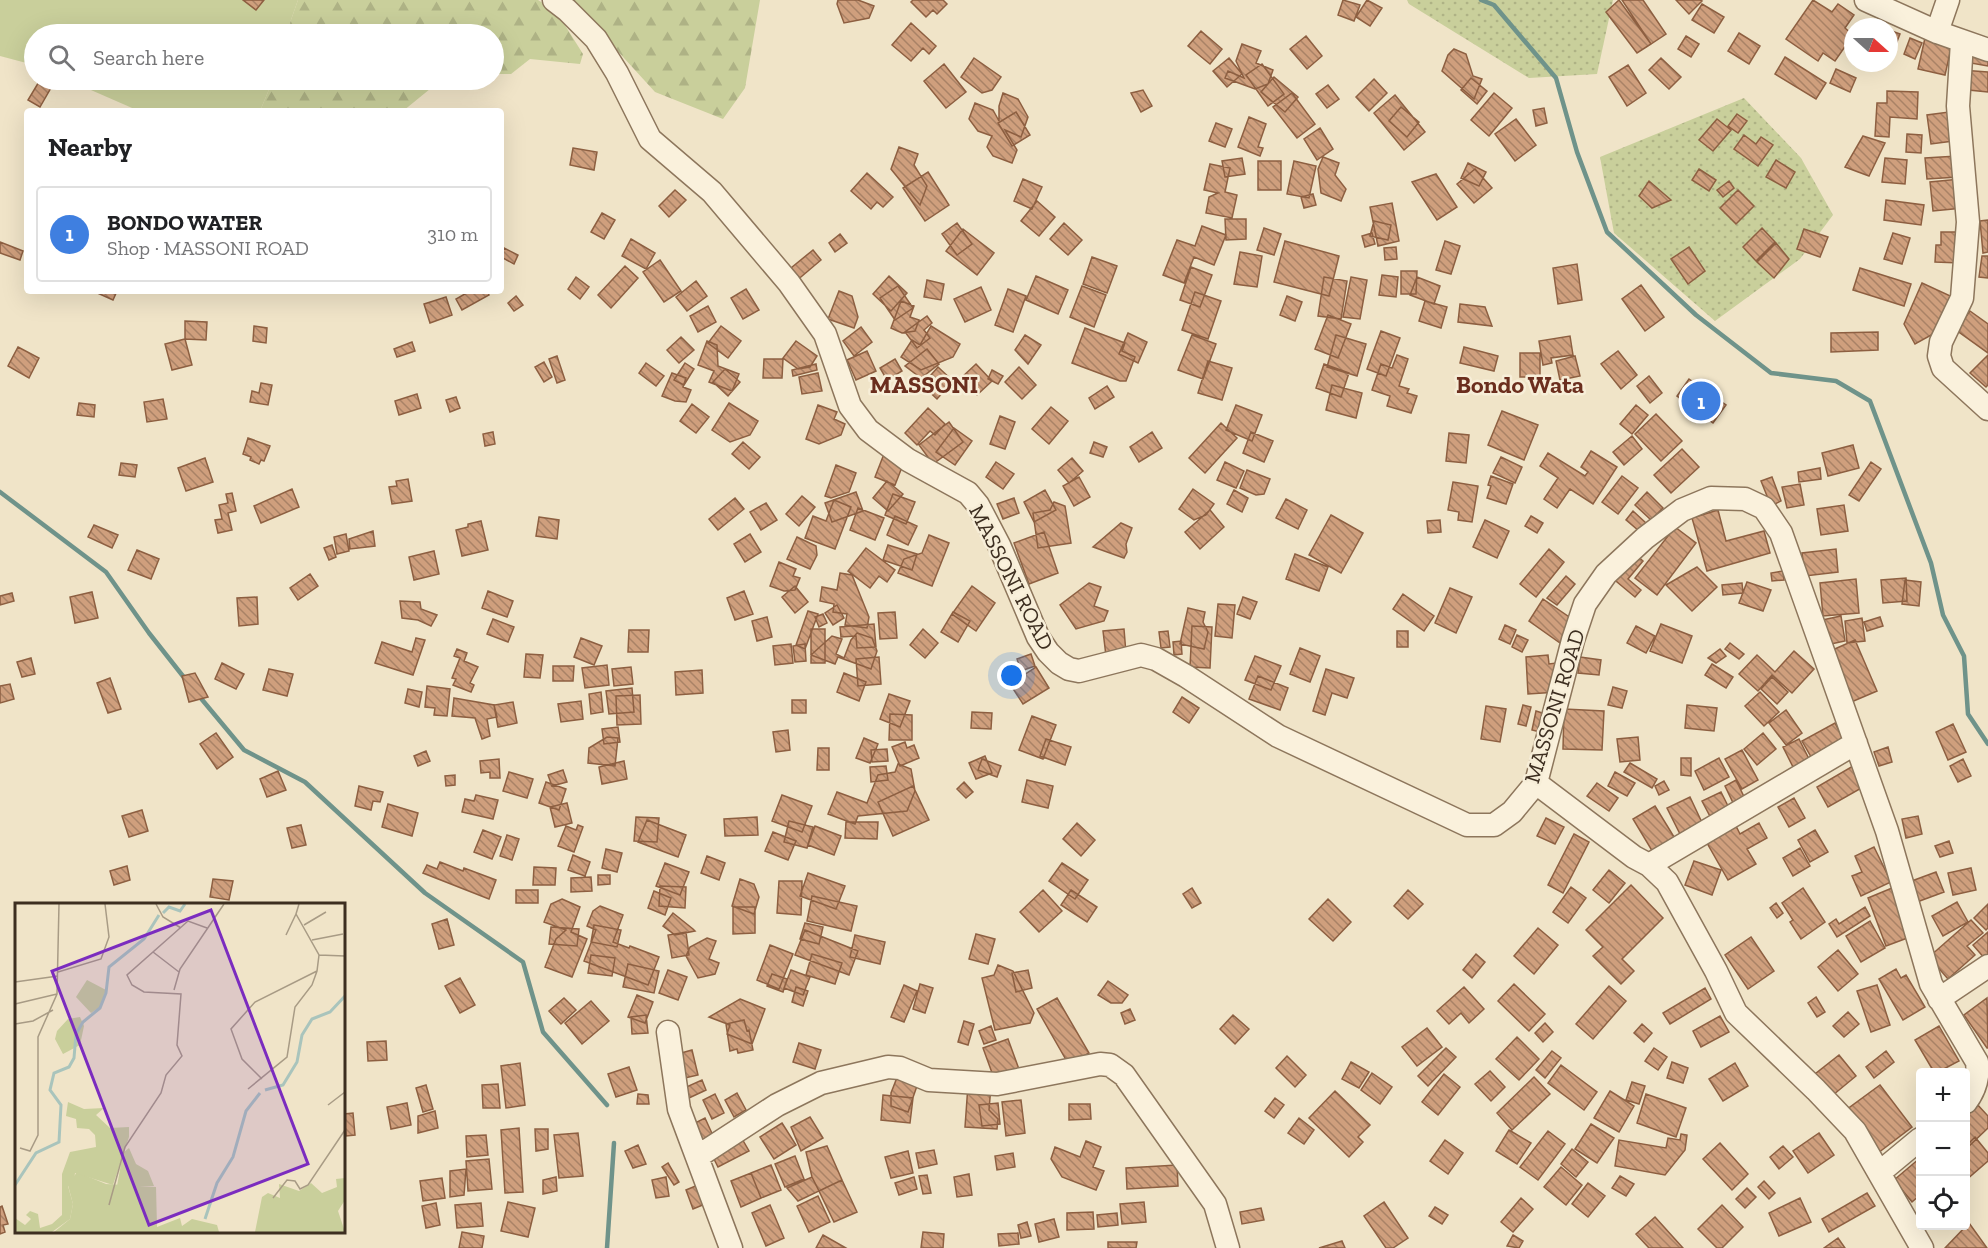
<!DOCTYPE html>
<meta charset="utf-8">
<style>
:root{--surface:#fff;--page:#f2f2f2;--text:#202124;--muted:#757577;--line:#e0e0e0;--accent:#9e2a2b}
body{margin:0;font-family:"Zilla Slab",serif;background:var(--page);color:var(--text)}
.controls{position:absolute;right:18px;bottom:18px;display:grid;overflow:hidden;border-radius:6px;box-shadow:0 6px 24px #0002}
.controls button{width:54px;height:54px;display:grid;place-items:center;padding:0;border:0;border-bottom:2px solid var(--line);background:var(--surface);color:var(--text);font:30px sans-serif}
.compass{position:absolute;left:1844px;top:18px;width:54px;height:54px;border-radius:50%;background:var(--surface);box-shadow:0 6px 24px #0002;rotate:111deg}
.you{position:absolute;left:1012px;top:676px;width:21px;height:21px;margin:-15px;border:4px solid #fff;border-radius:50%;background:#1a73e8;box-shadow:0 0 0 9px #1a73e833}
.badge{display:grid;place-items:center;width:39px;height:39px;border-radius:50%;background:var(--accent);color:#fff;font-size:20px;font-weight:700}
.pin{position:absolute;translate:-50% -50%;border:3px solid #fff;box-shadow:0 2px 6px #0006}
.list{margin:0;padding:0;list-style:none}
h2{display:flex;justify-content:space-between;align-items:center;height:78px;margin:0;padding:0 24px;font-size:26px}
h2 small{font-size:20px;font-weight:400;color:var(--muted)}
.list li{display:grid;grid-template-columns:39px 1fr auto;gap:18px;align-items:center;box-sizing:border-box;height:96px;margin:0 12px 12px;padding:0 12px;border:2px solid var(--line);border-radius:6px}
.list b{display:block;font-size:22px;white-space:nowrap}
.list p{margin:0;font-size:20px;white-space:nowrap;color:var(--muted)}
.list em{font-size:20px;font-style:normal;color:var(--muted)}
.icon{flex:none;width:33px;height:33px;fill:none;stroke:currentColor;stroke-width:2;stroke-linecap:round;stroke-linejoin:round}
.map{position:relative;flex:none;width:1988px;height:1248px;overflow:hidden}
.search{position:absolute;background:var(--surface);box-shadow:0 6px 24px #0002;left:24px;top:24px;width:480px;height:66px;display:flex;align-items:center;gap:15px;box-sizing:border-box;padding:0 21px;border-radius:33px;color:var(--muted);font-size:22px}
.panel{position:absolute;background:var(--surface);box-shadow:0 6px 24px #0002;left:24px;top:108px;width:480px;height:186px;border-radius:6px}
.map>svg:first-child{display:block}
.grass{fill:#c9cf9b}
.forest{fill:url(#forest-firs)}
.garden{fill:url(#garden-dots)}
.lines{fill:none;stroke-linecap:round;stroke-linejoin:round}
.stream{stroke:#6f938a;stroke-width:4.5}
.building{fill:url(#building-back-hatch);stroke:#8d5f41;stroke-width:1.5}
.minor-casing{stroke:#8d765c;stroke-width:25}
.minor{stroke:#faf1dc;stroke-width:22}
.labels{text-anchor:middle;stroke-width:5;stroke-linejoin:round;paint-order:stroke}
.street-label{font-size:22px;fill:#3d2e20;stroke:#f7eed8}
.neighbourhood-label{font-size:24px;font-weight:bold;fill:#6b2e1e;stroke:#f7eed8}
.inset-river{fill:none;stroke:#a9c4bc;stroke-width:3}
.inset-road{fill:none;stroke:#a89b85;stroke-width:1.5}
.view{fill:#7b2cbf;fill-opacity:0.15;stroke:#7b2cbf;stroke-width:3}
.inset-edge{fill:none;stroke:#3d2e20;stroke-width:3}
</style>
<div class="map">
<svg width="1988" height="1248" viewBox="0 0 1988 1248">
<defs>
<pattern id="forest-firs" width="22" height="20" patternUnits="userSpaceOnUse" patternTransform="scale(1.5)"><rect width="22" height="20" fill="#c9cf9b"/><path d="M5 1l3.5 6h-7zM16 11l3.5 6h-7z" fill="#aeb285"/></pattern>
<pattern id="garden-dots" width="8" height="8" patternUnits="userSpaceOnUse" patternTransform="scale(1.5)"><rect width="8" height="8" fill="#c9cf9b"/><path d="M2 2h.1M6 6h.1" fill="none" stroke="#aeb285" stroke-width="1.8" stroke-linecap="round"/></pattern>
<pattern id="building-back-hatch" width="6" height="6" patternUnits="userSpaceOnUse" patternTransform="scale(1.5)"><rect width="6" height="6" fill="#cf9f7d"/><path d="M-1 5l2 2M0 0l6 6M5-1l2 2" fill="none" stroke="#a98266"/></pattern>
</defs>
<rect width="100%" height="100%" fill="#f0e4c8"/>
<!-- grass -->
<path class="grass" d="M0 0H298L286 34H34V65L0 56Z
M68 80H273L260 111H139Z"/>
<!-- forest -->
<path class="forest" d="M298 0H538L556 11 583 54 580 64 530 59 511 74H494V34H286Z
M571 0H760L745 88 723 119 655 92Z
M273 80H441L403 111H260Z"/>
<!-- garden -->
<path class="garden" d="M1407 0H1613L1597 74 1529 78 1409 4Z
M1744 98 1801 158 1833 215 1800 259 1715 321 1614 233 1600 157Z"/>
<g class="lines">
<!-- stream -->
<path class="stream" d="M1481 0 1494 5 1556 78 1577 152 1607 232 1696 315 1771 373 1836 381 1870 401 1931 563 1943 615 1964 656 1968 714 1988 744
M0 492 106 572 149 633 186 680
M199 696 244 750 305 782 425 893 523 962 543 1032 607 1105
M607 1248 614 1143"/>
</g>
<!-- building -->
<path class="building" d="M243 0H264L256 10Z
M838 0H858L874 6 869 18 844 23 837 4Z
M913 0H943L947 4 937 14 933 10 926 17 911 2Z
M1343 0 1360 5 1354 21 1338 15Z
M1367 0 1382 8 1370 26 1356 17Z
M1619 0 1651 44 1637 53 1606 12Z
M1622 0H1643L1666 34 1651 44Z
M1676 0H1700L1702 1 1689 14Z
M1813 0 1832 12 1838 4 1854 15 1845 28 1853 35 1835 61 1823 53 1818 61 1786 39Z
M1702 4 1724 17 1714 33 1692 20Z
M911 23 936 46 929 54 923 48 911 61 892 45Z
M1889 30 1900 34 1891 57 1889 56Z
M1201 31 1222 49 1210 64 1188 46Z
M1739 33 1760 46 1749 64 1728 51Z
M1306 36 1322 56 1307 69 1290 49Z
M1686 36 1699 44 1691 57 1678 49Z
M1910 38 1922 43 1915 59 1904 54Z
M1925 38 1952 44 1945 75 1918 69Z
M1242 44 1261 51 1256 63 1273 70 1268 84 1255 89 1225 78 1228 71 1244 78 1236 61Z
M1454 49 1466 54 1473 76 1482 79 1474 99 1442 71 1448 55Z
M1967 51 1988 55V66L1965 62Z
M1785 57 1826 83 1816 99 1775 74Z
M974 58 1001 77 992 90 982 93 961 77Z
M1229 58 1242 74 1227 87 1213 71Z
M1661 58 1681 77 1669 89 1649 70Z
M944 64 966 92 946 108 924 81Z
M1262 64 1284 94 1268 106 1246 75Z
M1628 65 1646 93 1627 106 1609 77Z
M1836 69 1856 78 1850 92 1830 83Z
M1961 70 1988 72V92L1959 89Z
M1274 77 1298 97 1285 112 1261 92Z
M1471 78 1487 91 1477 104 1461 90Z
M1374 79 1387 93 1369 111 1356 97Z
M40 80 52 86 40 107 28 100Z
M1328 85 1339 99 1327 108 1316 94Z
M1143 90 1152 106 1141 112 1131 93Z
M1887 91 1918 92 1917 119 1890 117 1889 137 1875 136 1877 103H1887Z
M1003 93 1018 99 1028 117 1021 137 1005 130 1017 150 1012 163 993 156 987 147 992 136 978 131 969 119 975 103 993 110 999 121V106Z
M1292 93 1315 124 1297 138 1273 107Z
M1494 93 1512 108 1489 136 1471 120Z
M1395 95 1425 132 1404 150 1374 113Z
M1401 107 1419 122 1407 137 1389 121Z
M1544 108 1547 123 1536 126 1533 110Z
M1016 112 1030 135 1012 146 998 123Z
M1949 112 1953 141 1931 144 1927 115Z
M1737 114 1747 121 1738 133 1728 126Z
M1249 117 1266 124 1258 147 1263 148 1260 156 1238 147Z
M1516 119 1536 145 1515 161 1495 134Z
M1717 119 1731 130 1713 151 1699 140Z
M1216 123 1232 129 1225 147 1209 141Z
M1320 128 1333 149 1317 160 1304 139Z
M1907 134 1922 135 1921 153 1906 152Z
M1744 135 1756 144 1761 137 1773 145 1758 166 1734 149Z
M1863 136 1885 143 1869 176 1845 167Z
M899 147 918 154 914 165 927 186 920 205 891 169Z
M573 148 597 152 594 170 570 165Z
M1957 156 1958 177 1927 179 1925 158Z
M1323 157 1339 163 1335 175 1346 189 1341 201 1321 193 1318 169Z
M1242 158 1245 174 1225 177 1222 161Z
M1885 158 1907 160 1905 184 1882 182Z
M1776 160 1795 172 1786 188 1766 177Z
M1258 161H1281V190H1258Z
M1294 161 1316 166 1309 198 1287 194Z
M1468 163 1486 172 1479 186 1461 178Z
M1210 164 1230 168 1225 192 1237 195 1232 218 1206 213 1209 197 1218 193 1204 190Z
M1475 169 1492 188 1474 203 1457 184Z
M1699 169 1716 180 1709 191 1692 180Z
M928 172 949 205 925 221 903 188Z
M867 173 893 197 883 207 877 202 871 209 851 191Z
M1436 174 1457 207 1437 220 1412 182Z
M1023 179 1042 187 1032 209 1014 201Z
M1960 179 1963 208 1933 211 1930 182Z
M1649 181 1671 200 1652 208 1639 196Z
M1729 181 1734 188 1723 197 1717 190Z
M675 190 686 200 669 217 659 206Z
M1738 190 1754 206 1736 224 1720 208Z
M1313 194 1316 205 1304 208 1301 197Z
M1886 200 1924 205 1921 225 1884 220Z
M1037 201 1055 217 1039 236 1021 221Z
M1392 203 1399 241 1378 246 1370 207Z
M602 213 615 220 604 239 591 232Z
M1225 219H1246V239L1226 240Z
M1988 220V252L1983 253 1980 221Z
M1374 221 1391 225 1388 240 1370 236Z
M957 223 972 244 957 255 942 234Z
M1064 223 1082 240 1068 255 1050 239Z
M1202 226 1226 235 1214 265 1194 257 1184 283 1163 275 1177 240 1195 246Z
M1264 228 1281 234 1274 255 1257 250Z
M1762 228 1775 242 1756 261 1743 247Z
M963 229 994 253 977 275 946 251Z
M1804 229 1828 237 1820 257 1797 249Z
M1941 232H1961L1960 263 1935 262 1936 245H1941Z
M1372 233 1375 244 1365 247 1362 236Z
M1893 233 1910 238 1902 264 1884 259Z
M840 234 847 243 835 252 829 243Z
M631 239 655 253 646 269 622 256Z
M1285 241 1339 256 1329 296 1274 282Z
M1445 241 1460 246 1451 274 1436 270Z
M0 242 23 251 20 260 0 253Z
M1776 243 1789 259 1774 278 1757 262Z
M1396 247 1397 259 1385 260 1384 248Z
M1689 247 1705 271 1688 284 1671 259Z
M504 248 518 255 514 264 501 257Z
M813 250 821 260 795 282 786 272Z
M1240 252 1262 256 1257 287 1234 284Z
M1982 256H1988V278L1979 277Z
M1092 257 1117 266 1107 293 1083 284Z
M660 260 681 291 664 302 643 272Z
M1577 264 1582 300 1558 304 1553 268Z
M625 266 638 278 611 308 598 295Z
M1191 267 1212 275 1200 307 1180 300Z
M1860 268 1911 284 1904 306 1853 290Z
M1401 271H1417L1416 294H1401Z
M1382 275 1398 277 1396 297 1379 295Z
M889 276 907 293 891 311 873 294Z
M1036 276 1068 290 1058 314 1026 300Z
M576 277 589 287 580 299 568 289Z
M1324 277 1347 281 1341 319 1318 316Z
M1351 277 1367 280 1360 319 1343 317Z
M1417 277 1440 286 1434 304 1410 295Z
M927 280 944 284 941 300 924 297Z
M696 281 707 296 687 311 676 297Z
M1922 283 1957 299 1944 328 1915 344 1904 324Z
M1641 285 1664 317 1645 331 1622 299Z
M898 286 913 308 895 320 880 298Z
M1082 286 1106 295 1094 327 1070 317Z
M981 287 991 310 965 322 954 299Z
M746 289 759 310 743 319 731 298Z
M1008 289 1026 296 1013 332 995 325Z
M93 291H117L113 300Z
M470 291H487L489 295 462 310 456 299Z
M839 291 852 296 858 317 854 328 828 319Z
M1195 292 1221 301 1208 339 1182 330Z
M516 296 523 305 514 311 508 303Z
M1287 296 1302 302 1295 321 1280 315Z
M446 297 452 315 430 323 424 304Z
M901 301 914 306 910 317 919 320 915 331 902 333 891 328Z
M1425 301 1447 307 1441 328 1419 321Z
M1460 304 1485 307 1492 326 1458 322Z
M708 306 716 322 698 332 690 316Z
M1970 311 1988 324V353L1956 330Z
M1328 315 1351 324 1338 358 1315 349Z
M927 316 932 323 924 330 930 338 917 348 905 332Z
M185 321 207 322 206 340 185 339Z
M254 326 267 328 266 343 253 341Z
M721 326 741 341 728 358 708 343Z
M931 326 960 344 953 357 921 370 901 357 912 340 920 345Z
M861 327 872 342 854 356 843 341Z
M1085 328 1125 343 1122 351 1135 357 1126 381H1120L1072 363Z
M1381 331 1400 338 1386 376 1367 369Z
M1878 332V350L1831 352V333Z
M1128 333 1147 342 1138 363 1119 354Z
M1025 335 1041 345 1028 364 1015 350Z
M1192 335 1216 344 1203 379 1178 370Z
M1336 335 1366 344 1357 376 1327 367Z
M1570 336 1573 355 1551 358 1552 363 1543 365 1539 341Z
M681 337 694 350 679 363 667 350Z
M185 339 192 365 172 370 165 344Z
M707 341 717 345 718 366 739 374 732 391 709 382 714 371 698 365Z
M796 341 817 356 810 367 798 369 783 358Z
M412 342 415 351 397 357 394 349Z
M18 347 39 358 29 378 8 366Z
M1464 347 1498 356 1494 371 1460 363Z
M927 349 939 364 921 378 905 366Z
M867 351 876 371 856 380 847 360Z
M1618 351 1637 375 1621 389 1601 364Z
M1520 353H1540V377H1520Z
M1397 355 1408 359 1399 386 1409 389 1407 393 1417 396 1411 413 1387 406 1390 396 1372 390 1381 364 1392 368Z
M1988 355V385L1986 387 1970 373Z
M557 356 565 380 557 383 549 359Z
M1575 356 1580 376 1560 380 1556 361Z
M764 359H783L782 378H763Z
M895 359 902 371 887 380 880 368Z
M1208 361 1232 368 1222 400 1198 393Z
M544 362 552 377 544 382 535 367Z
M646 363 664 376 656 386 639 373Z
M685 363 694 369 684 385 674 380Z
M816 364 817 370 793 376 792 370Z
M976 364 992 381 977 395 961 378Z
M1324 364 1349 373 1341 397 1316 388Z
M938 367 953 381 937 399 922 385Z
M1019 367 1036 385 1022 399 1005 382Z
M725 369 740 382 728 396 713 382Z
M992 370 1003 376 998 384 988 379Z
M672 373 686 378 683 387 691 390 686 402 675 401 662 396Z
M818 373 822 391 802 394 799 377Z
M1649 376 1662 393 1650 403 1637 386Z
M1689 379 1726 405 1713 423 1677 396Z
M261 383 272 385 268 405 250 402 252 391 259 393Z
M1332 385 1362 393 1356 418 1326 410Z
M1107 386 1114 397 1095 409 1089 398Z
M417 394 421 408 399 415 395 401Z
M456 397 460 408 450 412 446 400Z
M163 399 167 419 147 422 144 402Z
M79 403 95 405 94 417 77 415Z
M729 403 758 421 750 435 730 442 712 430Z
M692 404 709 417 696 433 680 421Z
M818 405 837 412 834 419 845 424 841 435 819 444 806 439Z
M1236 405 1262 415 1252 441 1226 430Z
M1636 405 1648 415 1632 434 1620 424Z
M1051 407 1068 421 1049 444 1032 429Z
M928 408 945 424 935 435 930 431 917 445 905 433Z
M1502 411 1538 425 1524 460 1488 445Z
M1656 414 1682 441 1661 461 1635 434Z
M1000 416 1015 422 1005 449 990 444Z
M949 422 963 442 933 464 919 445Z
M1221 423 1237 438 1205 473 1189 458Z
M954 428 972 441 955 465 936 452Z
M493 432 495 444 485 446 483 434Z
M1152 432 1162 448 1139 462 1130 447Z
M1251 432 1273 441 1264 462 1243 453Z
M1449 433 1469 435 1466 463 1446 461Z
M1632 436 1642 449 1624 465 1613 452Z
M248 438 270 446 264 461 261 460 259 464 250 460 251 457 243 454Z
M743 442 760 457 749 469 732 454Z
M1094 442 1107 447 1103 457 1090 453Z
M1853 445 1859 468 1828 476 1822 453Z
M1682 449 1699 467 1671 493 1654 475Z
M1591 451 1617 467 1593 504 1570 489 1557 508 1544 499 1558 478 1540 466 1548 453 1585 476 1588 472 1581 467Z
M884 454 904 462 895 485 875 477Z
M1501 457 1522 467 1515 483 1493 473Z
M205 458 213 482 186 491 178 468Z
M1072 458 1083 471 1069 483 1058 470Z
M996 462 1014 474 1003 489 986 477Z
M1225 462 1244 471 1236 488 1217 480Z
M1871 462 1881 469 1859 501 1849 495Z
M121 463 137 465 135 477 119 475Z
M836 465 856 473 849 492 831 498 825 496Z
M1820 468 1821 479 1799 482 1798 472Z
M1247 470 1270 479 1264 494 1256 495 1240 488Z
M1491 476 1513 484 1506 504 1487 498 1491 486 1488 485Z
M1622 476 1638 488 1618 514 1602 502Z
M1079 477 1090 497 1074 506 1063 486Z
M1772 477 1781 501 1771 506 1761 481Z
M408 479 412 501 392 504 389 487 397 486 396 481Z
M887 481 903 494 888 511 873 498Z
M1453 482 1478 486 1472 522 1458 520 1459 512 1448 510Z
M1800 484 1804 505 1787 508 1782 487Z
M292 489 299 507 261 523 254 506Z
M1193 489 1214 504 1206 515 1194 520 1179 509Z
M1045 490 1056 510 1034 522 1024 502Z
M1234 490 1248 498 1242 512 1227 504Z
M856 492 863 511 832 522 825 503Z
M1647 492 1663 508 1651 520 1635 505Z
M232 493 236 511 228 513 232 530 218 533 215 520 222 519 219 505 228 503 226 494Z
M893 494 915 502 906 524 885 515Z
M802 496 815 507 799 526 786 514Z
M735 498 744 509 718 530 709 519Z
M1014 498 1019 513 1003 519 997 504Z
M1286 499 1307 510 1298 529 1276 518Z
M834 500 851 507 835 549 805 538 813 516 826 521Z
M1054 502 1065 506 1071 543 1038 548 1033 513 1050 510Z
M766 503 777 520 761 530 750 512Z
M1844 505 1848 531 1821 535 1817 509Z
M858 508 884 518 875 540 850 530Z
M1210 510 1224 527 1200 549 1185 532Z
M1718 510 1726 541 1764 531 1770 553 1707 571 1692 518Z
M1633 511 1646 523 1639 531 1626 520Z
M1331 515 1363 533 1341 573 1309 555Z
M895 516 917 526 908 545 887 535Z
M1531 516 1543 523 1537 533 1525 526Z
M539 517 559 520 557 539 536 536Z
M1440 520 1441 532 1428 533 1427 521Z
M1485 520 1509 531 1497 558 1473 547Z
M481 521 488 550 462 556 456 530 468 527V524Z
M1121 523 1132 528 1126 544 1127 552 1124 558 1093 547Z
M94 525 118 535 112 548 88 537Z
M1675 527 1696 543 1657 595 1635 578Z
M373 531 375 546 350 549 349 539Z
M1044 532 1058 573 1029 584 1014 543Z
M346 534 349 551 337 554 334 537Z
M750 534 761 552 745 562 734 544Z
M929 535 949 543 932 586 898 573 904 559 922 553Z
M797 537 816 546 817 555 810 569 787 559Z
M332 545 336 557 329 560 324 548Z
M888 545 917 554 912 570 883 560Z
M866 548 895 570 887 582 879 576 870 588 848 571Z
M1549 549 1564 562 1536 597 1520 584Z
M1836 549 1838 572 1805 576 1802 553Z
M137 550 159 559 151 579 128 570Z
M434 551 439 574 414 580 409 557Z
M1633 552 1643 561 1628 579 1641 590 1635 597 1611 577Z
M1295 554 1328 567 1319 591 1286 579Z
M779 562 796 569 793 576 800 578 795 590 784 591 770 586Z
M1697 567 1717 587 1692 611 1666 585Z
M1783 571 1784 580 1772 581 1771 573Z
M840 573 852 575 869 617 867 628 845 625 847 614 833 612 834 604 820 601 822 587 837 590Z
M310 574 318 586 298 600 290 588Z
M1566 576 1575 584 1557 605 1547 598Z
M1906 578 1907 601 1883 603 1881 580Z
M1856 579 1859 613 1823 616 1820 583Z
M1905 580 1921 582 1919 606 1902 604Z
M1747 582 1771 590 1763 611 1739 603Z
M1089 583 1101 587 1094 606 1108 611 1104 621 1076 629 1060 605Z
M1742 583 1743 593 1723 595 1722 585Z
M795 586 808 602 795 613 782 597Z
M972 586 995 603 976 631 952 614Z
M1450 588 1472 597 1456 633 1435 623Z
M488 591 513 601 507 617 482 608Z
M744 591 753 614 735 620 727 598Z
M92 592 98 618 75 623 70 597Z
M12 593 14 601 0 605V596Z
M1403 594 1434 616 1424 631 1393 609Z
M257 597 258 624 239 626 237 598Z
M1243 597 1257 602 1250 619 1237 614Z
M1543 599 1575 621 1560 643 1529 621Z
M400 601 420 602 421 609 437 615 431 626 418 620 402 618Z
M1218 604 1235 605 1232 638 1215 636Z
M837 605 844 618 833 625 825 613Z
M1188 608 1205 612 1203 622 1208 632 1204 649 1180 644Z
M808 611 818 614 805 649 796 645Z
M895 612 897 638 880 639 878 613Z
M953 612 970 621 958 642 941 632Z
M823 614 827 623 819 627 815 617Z
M1841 616 1845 641 1826 645 1822 620Z
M767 617 772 637 757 641 752 621Z
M1880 617 1883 626 1867 631 1864 622Z
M1862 618 1865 641 1847 643 1845 621Z
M493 619 514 627 508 642 487 634Z
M874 624 876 647 857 648 856 636 841 637 840 627Z
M1661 624 1692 636 1682 663 1650 651Z
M1505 625 1516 630 1510 644 1499 639Z
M1192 626 1212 627 1210 668 1190 667Z
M1636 626 1655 636 1646 653 1627 643Z
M811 629H825V663H811Z
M923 629 938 643 925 658 910 645Z
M1124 629 1126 653 1106 656 1103 631Z
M629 630H649L648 652H628Z
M1168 631 1170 647 1161 648 1159 632Z
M1397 631H1408V647H1397Z
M857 633 872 638 877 651 871 669 838 657 835 664 811 655 832 636 842 639 836 654 844 658 851 640Z
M1517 635 1528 640 1522 652 1512 647Z
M416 638 425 640 413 675 375 663 382 642 412 652Z
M581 638 602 646 594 665 574 657Z
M1855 640 1877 691 1849 703 1828 652Z
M1181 641 1182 654 1174 655 1173 642Z
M1730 643 1744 654 1739 659 1725 649Z
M791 644 793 663 775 665 773 646Z
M805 644 806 661 795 662 793 646Z
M1300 648 1320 656 1310 682 1290 674Z
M457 649 467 653 464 661 478 667 470 683 474 685 471 692 453 685 456 679 452 678 460 658 454 656Z
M1720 649 1726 656 1716 663 1708 658Z
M1794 651 1814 669 1792 693 1772 675 1758 691 1739 674 1757 655 1775 672Z
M526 654 543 655 540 678 524 677Z
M1031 654 1035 666 1021 671 1017 659Z
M1548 655 1549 664 1556 663 1558 692 1528 694 1526 657Z
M1255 656 1281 666 1271 690 1245 680Z
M879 657 881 684 858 686 856 659Z
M1580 657 1601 660 1599 675 1578 673Z
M31 658 35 674 22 677 17 662Z
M222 663 244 674 236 689 215 679Z
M1712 664 1733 677 1726 688 1705 675Z
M607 665 609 685 585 688 582 668Z
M553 666H574L573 681H553Z
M631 667 633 684 614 686 612 669Z
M1036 667 1049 688 1023 704 1010 684Z
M269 669 293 674 287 696 263 690Z
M1326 669 1354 678 1347 698 1332 693 1325 715 1313 711Z
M702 670 703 693 676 695 675 672Z
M195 673 208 697 189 702 182 676Z
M844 673 866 682 859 701 837 692Z
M1258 676 1288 688 1280 710 1249 699Z
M1772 677 1788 692 1777 704 1761 689Z
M110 678 121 709 108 713 97 683Z
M10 684 14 699 0 703V686Z
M427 686 450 689 447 716 434 715 435 708 425 707Z
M1613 687 1627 691 1622 708 1608 705Z
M632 688 634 712 609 714 606 691Z
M408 689 422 692 419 707 405 703Z
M601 692 603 712 591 714 589 694Z
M1760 692 1779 712 1764 726 1745 706Z
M889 694 910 701 900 727 880 719Z
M640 695 641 724 617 725 616 696Z
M1182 697 1199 708 1189 723 1173 712Z
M454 698 494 705 497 717 487 719 490 736 482 739 475 718 452 716Z
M792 700H806V713H792Z
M581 701 583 719 561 722 558 704Z
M513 702 517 723 498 727 494 705Z
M1523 705 1531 707 1526 726 1518 724Z
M1687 705 1717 708 1714 731 1685 728Z
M1486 706 1506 709 1500 742 1481 739Z
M1564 709 1604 711 1602 750 1563 749Z
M1786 710 1802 733 1786 745 1769 723Z
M1536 711 1552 716 1548 734 1532 730Z
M972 712 992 713 991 729 971 728Z
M890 714 912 715V740H889Z
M1032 716 1056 725 1043 759 1019 750Z
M1835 723 1846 744 1814 762 1802 741Z
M1953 724 1966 752 1948 760 1936 732Z
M618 727 620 742 604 744 602 729Z
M788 730 790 750 776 752 773 732Z
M216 733 233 757 217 769 200 744Z
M1763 733 1776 749 1757 765 1744 749Z
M607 737 618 738 615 766 588 763 589 748Z
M1638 737 1640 760 1620 762 1617 739Z
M864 738 878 744 870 763 856 758Z
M1046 739 1071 747 1065 765 1040 756Z
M1799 739 1811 763 1795 771 1783 747Z
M905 742 907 748 914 745 919 758 900 766 892 747Z
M1888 747 1892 762 1879 766 1874 752Z
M818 748H829V770H817Z
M887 749 888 761 872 762 871 750Z
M1742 750 1758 780 1742 789 1725 759Z
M426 751 430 761 418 766 414 756Z
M985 756 992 773 976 779 969 763Z
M1681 758H1691V776L1681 775Z
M1719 758 1729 777 1704 790 1695 771Z
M499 759 500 778H490V772L481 773 480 761Z
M982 759 1001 766 997 777 978 770Z
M1963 759 1971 776 1958 782 1950 766Z
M624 761 627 779 602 784 599 767Z
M1630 763 1657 779 1652 788 1624 772Z
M898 764 911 769 915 791 907 811 858 816 855 824 828 814 837 792 867 803 878 775 895 772Z
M886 766 888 780 871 782 870 767Z
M1853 766 1865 786 1828 807 1817 787Z
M563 770 567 782 552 786 548 775Z
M278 771 286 790 267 797 260 779Z
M509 772 533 779 527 798 503 791Z
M1615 772 1635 783 1627 796 1608 786Z
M455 775V785L446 786 445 776Z
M1027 780 1053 786 1048 808 1022 802Z
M1736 780 1747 803 1736 809 1725 786Z
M1664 781 1669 790 1659 795 1655 786Z
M546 782 566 789 559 810 539 803Z
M964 782 973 792 966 798 957 789Z
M1597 783 1618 798 1609 811 1587 796Z
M359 786 383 792 380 802 373 801 371 810 355 806Z
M913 786 929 820 893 836 878 802Z
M1721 792 1731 812 1713 822 1702 801Z
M476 795 498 800 493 819 462 812 465 799 474 801Z
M782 795 812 806 802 832 772 821Z
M1690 797 1705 829 1683 840 1667 808Z
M1794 798 1805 818 1789 827 1778 807Z
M567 803 572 823 555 827 550 807Z
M388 804 418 813 412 836 382 827Z
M1655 806 1679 845 1657 859 1633 819Z
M142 810 148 831 129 837 122 816Z
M1918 816 1922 834 1906 838 1902 819Z
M636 817 659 818 657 842 634 841Z
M757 817 758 835 725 836 724 819Z
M1546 818 1564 827 1555 844 1537 836Z
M647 820 686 835 678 857 638 842Z
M789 821 813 827 807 848 784 842Z
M846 822H878L877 839 845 838Z
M1077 823 1095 840 1081 856 1063 839Z
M1759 823 1767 838 1747 849 1756 864 1728 880 1707 843 1736 826 1740 834Z
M301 825 306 845 292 848 287 828Z
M578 825 583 827 574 852 558 846 566 826 576 830Z
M815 826 841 836 834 855 808 845Z
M483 830 501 837 492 859 474 852Z
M1815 830 1828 852 1810 862 1798 840Z
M773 832 796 841 788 860 765 851Z
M1574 834 1589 842 1563 893 1548 885Z
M507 835 519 839 512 860 500 856Z
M1949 841 1953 853 1940 857 1935 846Z
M1874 847 1891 882 1861 896 1852 876 1862 872 1855 856Z
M1800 848 1810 866 1793 876 1783 858Z
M606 849 622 853 617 872 602 868Z
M573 855 590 862 585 876 568 870Z
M707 856 725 863 719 880 701 873Z
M1694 861 1721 870 1712 895 1685 885Z
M440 862 463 871 464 868 496 880 489 899 423 873 427 865 437 869Z
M665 863 689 872 680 895 656 886Z
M1062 863 1088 880 1075 899 1049 881Z
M127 866 130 880 114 885 110 871Z
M534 867 556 868 555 885H533Z
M1971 868 1976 890 1953 895 1948 873Z
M1609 870 1625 883 1609 903 1593 890Z
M1936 872 1944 892 1917 902 1909 882Z
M808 873 845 886 836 909 800 896Z
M598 875H610V884L598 885Z
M591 877 592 891 571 892V878Z
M213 879 233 881 229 900 210 897Z
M740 879 754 884 759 897 754 914 732 906Z
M779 881H802L801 915 777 913Z
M1631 885 1663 918 1622 959 1634 971 1621 984 1593 956 1603 947 1586 930Z
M660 886 686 887 685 908 659 906Z
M1571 887 1586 898 1568 923 1553 912Z
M1192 888 1201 903 1192 908 1183 894Z
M1803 888 1825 922 1801 939 1790 922 1793 920 1782 903Z
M1892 888 1910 937 1886 946 1868 898Z
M516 890H538V903H516Z
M1043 890 1062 911 1039 932 1020 912Z
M1071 890 1097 907 1087 922 1061 905Z
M1408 890 1423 904 1408 919 1394 906Z
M654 891 671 898 665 915 648 908Z
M812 896 857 906 851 931 807 921Z
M562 899 580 907 571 932 587 939 572 977 545 967 556 939 566 930 544 922 551 904Z
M1328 899 1351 922 1333 941 1309 919Z
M1957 902 1968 922 1943 936 1932 916Z
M1776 903 1783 913 1777 918 1770 908Z
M1988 904V928L1986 930 1974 918Z
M600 906 623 915 613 942 629 948 630 946 659 957 648 985 584 961 596 930 587 926 593 911Z
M733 907H755V933L733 934Z
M1865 907 1870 916 1837 937 1829 924 1836 919 1839 924Z
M673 913 693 929 695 931 675 935 663 926Z
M447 919 454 945 439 949 432 924Z
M1971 920 1983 933 1967 946 1975 955 1948 979 1929 957Z
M1870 921 1885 948 1861 962 1846 936Z
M805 923 823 927 819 944 800 939Z
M594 925 621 930 617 947 591 942Z
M551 927 579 929 577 946 549 944Z
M1538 928 1558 945 1534 974 1514 956Z
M805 930 858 951 849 975 795 955Z
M686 932 689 955 672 958 668 935Z
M1988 932V958L1986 960 1973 945Z
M976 934 995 939 988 964 969 959Z
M855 935 885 942 880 964 850 957Z
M1751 937 1774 971 1748 989 1725 955Z
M707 938 716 941 709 959 719 963 715 974 698 978 686 956 690 947Z
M770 945 793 954 779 989 757 980Z
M1838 950 1858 974 1838 991 1818 967Z
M812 954 842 963 835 984 806 975Z
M1476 954 1485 962 1472 978 1463 970Z
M591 955 615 958 612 976 588 973Z
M628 964 659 971 654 993 623 987Z
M998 965 1013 971 1034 1013 1030 1023 995 1030 982 978 994 975Z
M1896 969 1901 978 1906 975 1925 1007 1903 1020 1879 979Z
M668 970 687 977 678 1000 659 993Z
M791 970 810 977 803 995 784 988Z
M1028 970 1032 988 1016 992 1012 973Z
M772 974 787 979 783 992 767 986Z
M460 978 475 1005 460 1013 445 986Z
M1108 981 1128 995 1122 1003H1111L1098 995Z
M920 984 933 988 925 1013 913 1009Z
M1514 984 1545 1014 1529 1031 1498 1001Z
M904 985 917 991 904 1022 891 1017Z
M1877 985 1890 1025 1871 1032 1857 991Z
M1609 986 1626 1001 1593 1039 1576 1024Z
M796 987 808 991 803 1006 792 1002Z
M1464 987 1484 1009 1469 1023 1461 1013 1449 1024 1437 1011Z
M1705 988 1711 999 1670 1024 1663 1013Z
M637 995 653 1002 645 1023 628 1017Z
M1816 997 1825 1012 1817 1017 1808 1003Z
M564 998 576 1010 561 1024 549 1011Z
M1057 998 1089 1053 1069 1065 1037 1009Z
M1987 998 1988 1048H1987L1964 1015Z
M740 999 765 1009 752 1044 727 1034 730 1025 709 1017Z
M591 1001 609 1021 582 1044 565 1023Z
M1130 1009 1135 1020 1125 1024 1121 1013Z
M1848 1012 1859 1024 1844 1037 1833 1026Z
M646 1015 648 1033 632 1034 631 1017Z
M1233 1015 1249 1029 1235 1044 1220 1029Z
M1720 1016 1729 1032 1701 1047 1693 1031Z
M744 1020 747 1031 749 1030 753 1050 738 1053 737 1049 730 1051 726 1024Z
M964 1021 974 1024 968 1045 958 1042Z
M1545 1023 1553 1032 1543 1042 1535 1033Z
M1642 1024 1652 1033 1644 1042 1634 1033Z
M991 1026 996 1040 984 1044 979 1031Z
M1939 1026 1959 1061 1938 1072H1934L1915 1040Z
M1427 1028 1442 1047 1417 1066 1402 1047Z
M1517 1037 1539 1059 1519 1080 1496 1059Z
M1008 1039 1020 1072 995 1081 983 1048Z
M386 1041 387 1060 368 1061 367 1042Z
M799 1043 821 1050 815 1069 793 1062Z
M1446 1048 1456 1057 1428 1086 1418 1076Z
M1654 1048 1667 1057 1658 1070 1645 1061Z
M692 1050 698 1075 680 1079 674 1055Z
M1552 1051 1561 1058 1545 1078 1536 1070Z
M1886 1051 1894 1062 1874 1078 1866 1067Z
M1839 1055 1856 1076 1827 1100 1810 1078Z
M1287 1056 1306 1075 1295 1087 1276 1068Z
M1351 1062 1369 1072 1359 1088 1342 1079Z
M1672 1062 1688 1068 1683 1083 1667 1078Z
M520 1063 525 1105 506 1108 501 1066Z
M1735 1063 1748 1086 1723 1101 1709 1079Z
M1561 1065 1597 1092 1584 1110 1548 1083Z
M629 1067 637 1090 616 1097 608 1074Z
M1490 1071 1505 1087 1491 1101 1475 1084Z
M1372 1073 1392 1087 1380 1104 1361 1090Z
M1444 1074 1460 1087 1438 1115 1422 1102Z
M898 1075 918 1083 908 1112 891 1106V1093Z
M1534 1077 1550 1094 1512 1130 1497 1113Z
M702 1080 706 1090 689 1098 684 1088Z
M1632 1082 1645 1086 1639 1104 1626 1100Z
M498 1084 500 1108H483L482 1085Z
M426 1085 433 1109 423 1112 416 1088Z
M968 1085 991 1086 989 1110 998 1119 997 1129 965 1127Z
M1880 1085 1912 1127 1878 1153 1846 1110Z
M1335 1091 1370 1125 1358 1137 1363 1142 1349 1157 1309 1118Z
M1610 1091 1634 1106 1619 1132 1594 1118Z
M737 1093 746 1110 734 1117 725 1100Z
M638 1094 648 1095 649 1104H637Z
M715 1094 724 1113 712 1119 703 1100Z
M1646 1094 1686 1108 1676 1137 1637 1123Z
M883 1095 913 1098 910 1123 881 1120Z
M1275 1098 1284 1105 1274 1118 1265 1111Z
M1021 1100 1025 1133 1006 1136 1002 1102Z
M407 1103 411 1125 391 1129 387 1107Z
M998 1103 1000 1124 982 1126 979 1105Z
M1976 1103 1988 1116V1128L1966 1149V1113Z
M1069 1104H1090L1091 1119 1069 1120Z
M435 1111 438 1128 418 1133V1116Z
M353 1113 355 1135 346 1136 344 1114Z
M810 1117 823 1138 801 1151 791 1127Z
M705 1118 715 1140 703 1145 693 1124Z
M1299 1118 1314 1130 1304 1144 1288 1133Z
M782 1123 796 1145 774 1159 760 1137Z
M1591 1124 1614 1138 1597 1163 1575 1149Z
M519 1128 523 1192 505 1193 501 1130Z
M535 1129H548V1149L536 1151Z
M1509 1130 1531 1143 1517 1164 1496 1151Z
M1548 1131 1565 1144 1538 1180 1520 1167Z
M578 1133 583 1176 559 1178 554 1135Z
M1819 1133 1834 1155 1808 1173 1793 1151Z
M1681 1134 1687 1135 1685 1150 1665 1175 1615 1166 1619 1140 1666 1148 1668 1138 1680 1140Z
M486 1135 488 1155 467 1157 466 1136Z
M741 1137 749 1151 718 1167 711 1153Z
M1975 1137 1988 1153V1161L1966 1180V1146Z
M1445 1140 1463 1153 1448 1174 1430 1161Z
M1086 1141 1101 1147 1093 1167 1104 1171 1096 1190 1062 1177 1051 1159 1055 1147 1080 1157Z
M1720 1143 1748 1174 1732 1190 1703 1159Z
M638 1145 646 1164 633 1168 625 1151Z
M827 1146 842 1180 819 1191 812 1177 806 1152Z
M1783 1146 1793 1157 1779 1169 1770 1157Z
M1572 1149 1588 1162 1576 1177 1561 1164Z
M934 1150 937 1164 919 1168 916 1153Z
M908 1151 913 1173 891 1178 885 1157Z
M1013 1153 1015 1167 997 1170 995 1156Z
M795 1156 804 1179 785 1187 775 1164Z
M1920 1158V1195L1912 1202 1894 1180Z
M489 1159 492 1189 468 1191 466 1161Z
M668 1163 679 1182 674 1185 662 1167Z
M771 1165 781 1190 761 1198 751 1173Z
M1177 1165 1178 1186 1127 1189 1126 1168Z
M1561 1167 1582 1185 1566 1205 1544 1187Z
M466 1169 464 1195 450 1197V1171Z
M751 1173 761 1198 741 1207 731 1181Z
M969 1174 972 1195 957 1197 954 1177Z
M927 1175 931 1193 923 1194 919 1176Z
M1620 1176 1634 1184 1626 1196 1612 1188Z
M556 1177 557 1191 543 1194V1180Z
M666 1177 669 1196 656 1198 652 1180Z
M812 1177 819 1191 798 1201 787 1188Z
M914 1177 917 1189 899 1195 895 1183Z
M442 1178 445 1198 423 1201 420 1181Z
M842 1180 857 1212 834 1222 819 1191Z
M1764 1181 1775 1193 1769 1199 1758 1187Z
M1588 1183 1605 1196 1588 1217 1572 1204Z
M698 1185 705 1204 693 1209 686 1190Z
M1747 1188 1756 1197 1745 1208 1736 1199Z
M1867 1193 1875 1206 1829 1232 1822 1219Z
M818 1196 830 1222 809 1232 797 1206Z
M1521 1198 1533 1209 1513 1232 1501 1222Z
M1800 1198 1811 1222 1779 1236 1769 1213Z
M508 1202 535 1208 528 1237 501 1231Z
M1144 1202 1146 1222 1122 1224 1120 1204Z
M1384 1202 1408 1238 1393 1248H1386L1364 1216Z
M436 1203 440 1225 426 1228 422 1206Z
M481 1203 483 1226 457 1228 455 1205Z
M770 1205 784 1238 766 1246 752 1213Z
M1722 1205 1743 1227 1722 1248H1717L1698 1229Z
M2 1206 8 1224 3 1225 5 1232 0 1234V1207Z
M1435 1207 1448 1215 1442 1224 1429 1216Z
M1261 1208 1264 1220 1242 1224 1240 1212Z
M1093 1212 1094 1229 1067 1230V1213Z
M1117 1213 1118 1225 1098 1227 1097 1215Z
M1655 1217 1683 1248H1649L1636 1234Z
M1054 1219 1059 1237 1039 1242 1035 1224Z
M1027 1222 1031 1236 1021 1238 1018 1225Z
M1969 1223 1987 1248H1945Z
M462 1232 484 1236 482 1248H459Z
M923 1232 944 1234 943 1248H921Z
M1018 1233 1019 1244 999 1246 998 1234Z
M823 1235 846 1248H816Z
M1513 1235 1523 1241 1519 1248 1507 1246Z
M1838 1238 1845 1248H1824Z
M1342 1241 1345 1248H1319Z
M1108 1242H1137L1136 1248H1108Z"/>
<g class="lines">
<defs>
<path id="minor" d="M554 0 567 10 596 39 617 73 650 139 712 192 789 283 825 334 850 406 868 430 908 460 968 493 978 505 999 545 1038 637 1048 652 1059 663 1069 669 1079 671 1141 655 1156 659 1186 676 1278 736 1467 825H1494L1512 812 1536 783 1573 640 1585 604 1606 574 1645 538 1682 510 1711 498 1745 499 1764 508 1781 533 1887 831 1931 984 1977 1062C1979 1077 1975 1090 1966 1102
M1866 0 1937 32 1988 50
M1937 32 1948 0
M1962 42 1958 106 1968 222 1962 298 1941 342 1939 356 1943 368 1988 409
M1536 783 1634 857 1649 865 1667 882 1716 971 1736 1013 1816 1090 1855 1131 1922 1248
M1649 865 1856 743
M1939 999 1988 966
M668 1032 679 1109 731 1248
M697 1157 777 1105 821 1083 888 1067 900 1068 929 1080 997 1084 1100 1064 1110 1065 1124 1075 1215 1204 1228 1248
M1879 1173 1920 1139"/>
</defs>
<!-- minor casing -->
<use href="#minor" class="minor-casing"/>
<!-- minor -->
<use href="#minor" class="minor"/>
</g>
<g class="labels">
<!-- street labels -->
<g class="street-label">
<text transform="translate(1012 577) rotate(63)" y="8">MASSONI ROAD</text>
<text transform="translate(1554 706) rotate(-73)" y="8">MASSONI ROAD</text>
</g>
<!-- neighbourhood labels -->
<g class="neighbourhood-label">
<text x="924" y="393">MASSONI</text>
<text x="1520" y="393">Bondo Wata</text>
</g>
</g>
<!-- overview -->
<g transform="translate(15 903)">
<rect width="330" height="330" fill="#f0e4c8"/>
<path d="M62 269 91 281 141 284 142 324 165 315 167 323 177 316 202 322 204 329H39L55 316 58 301 53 282ZM330 275V297L323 308 330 329H240L247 294 253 290 265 295 264 281 284 288 296 280 307 290 322 284 321 276ZM15 308 23 311 25 325 37 321V329H0V315L10 322 16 316 11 312Z" fill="#c9cf9b"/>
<path d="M53 199 69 206 89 205 81 212 95 225 114 224V234L98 282 60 270 59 279 53 283 58 301 55 316 37 329V321L47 312V271L55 249 81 244 80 232 74 226 62 225 61 216 51 213ZM114 245 121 261 133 268 139 283H102L108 250Z" fill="#c9cf9b"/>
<path d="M72 77 91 87 85 104 76 110 61 94ZM65 114 69 123 65 142 48 151 40 136 42 128 53 116Z" fill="#c9cf9b"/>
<path class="inset-river" d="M148 10 154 4 165 8 170 1M250 187 268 182 282 159 287 132 297 116 315 109 330 93M0 282 21 250 44 239 46 202 35 187 39 170 54 164 59 155 61 131 68 119 85 105 91 90 94 64 129 36 144 12M190 316 202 280 218 254 231 208 245 190"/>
<path class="inset-road" d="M141 1 148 14 166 25M289 22 311 9M271 32 281 11M297 37 328 31M138 49 164 69M304 52 330 53M43 69 86 56 94 34 90 1M0 79 43 73M159 87 165 66 209 1M0 101 42 91M0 121 18 118 38 107M247 176 227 156 216 126 240 99 302 68M233 186 272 154 280 104 297 82 302 68 304 52 281 11 284 1M313 202 330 189M5 245 15 248 23 232V134L42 91 44 1M258 295 272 277 280 278 285 286 293 282 330 227M94 302 110 244 146 190 151 172 167 153 162 142 166 91 129 89 117 82 112 72 173 18 192 25"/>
<path class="view" d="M196 7 293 261 134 322 37 68Z"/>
<rect width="330" height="330" class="inset-edge"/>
</g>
</svg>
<div class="controls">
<button>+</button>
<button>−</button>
<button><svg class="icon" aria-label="locate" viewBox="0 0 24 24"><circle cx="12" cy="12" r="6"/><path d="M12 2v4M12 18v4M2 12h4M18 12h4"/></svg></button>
</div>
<svg class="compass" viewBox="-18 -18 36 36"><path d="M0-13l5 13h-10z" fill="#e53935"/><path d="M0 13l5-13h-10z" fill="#757577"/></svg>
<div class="you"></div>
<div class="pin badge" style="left:1701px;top:401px;background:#3f7fe0">1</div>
<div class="search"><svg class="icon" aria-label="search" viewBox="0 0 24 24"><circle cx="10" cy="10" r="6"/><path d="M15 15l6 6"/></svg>Search here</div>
<section class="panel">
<h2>Nearby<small></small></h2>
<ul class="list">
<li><span class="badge" style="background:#3f7fe0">1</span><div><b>BONDO WATER</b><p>Shop · MASSONI ROAD</p></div><em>310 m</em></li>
</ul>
</section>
</div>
